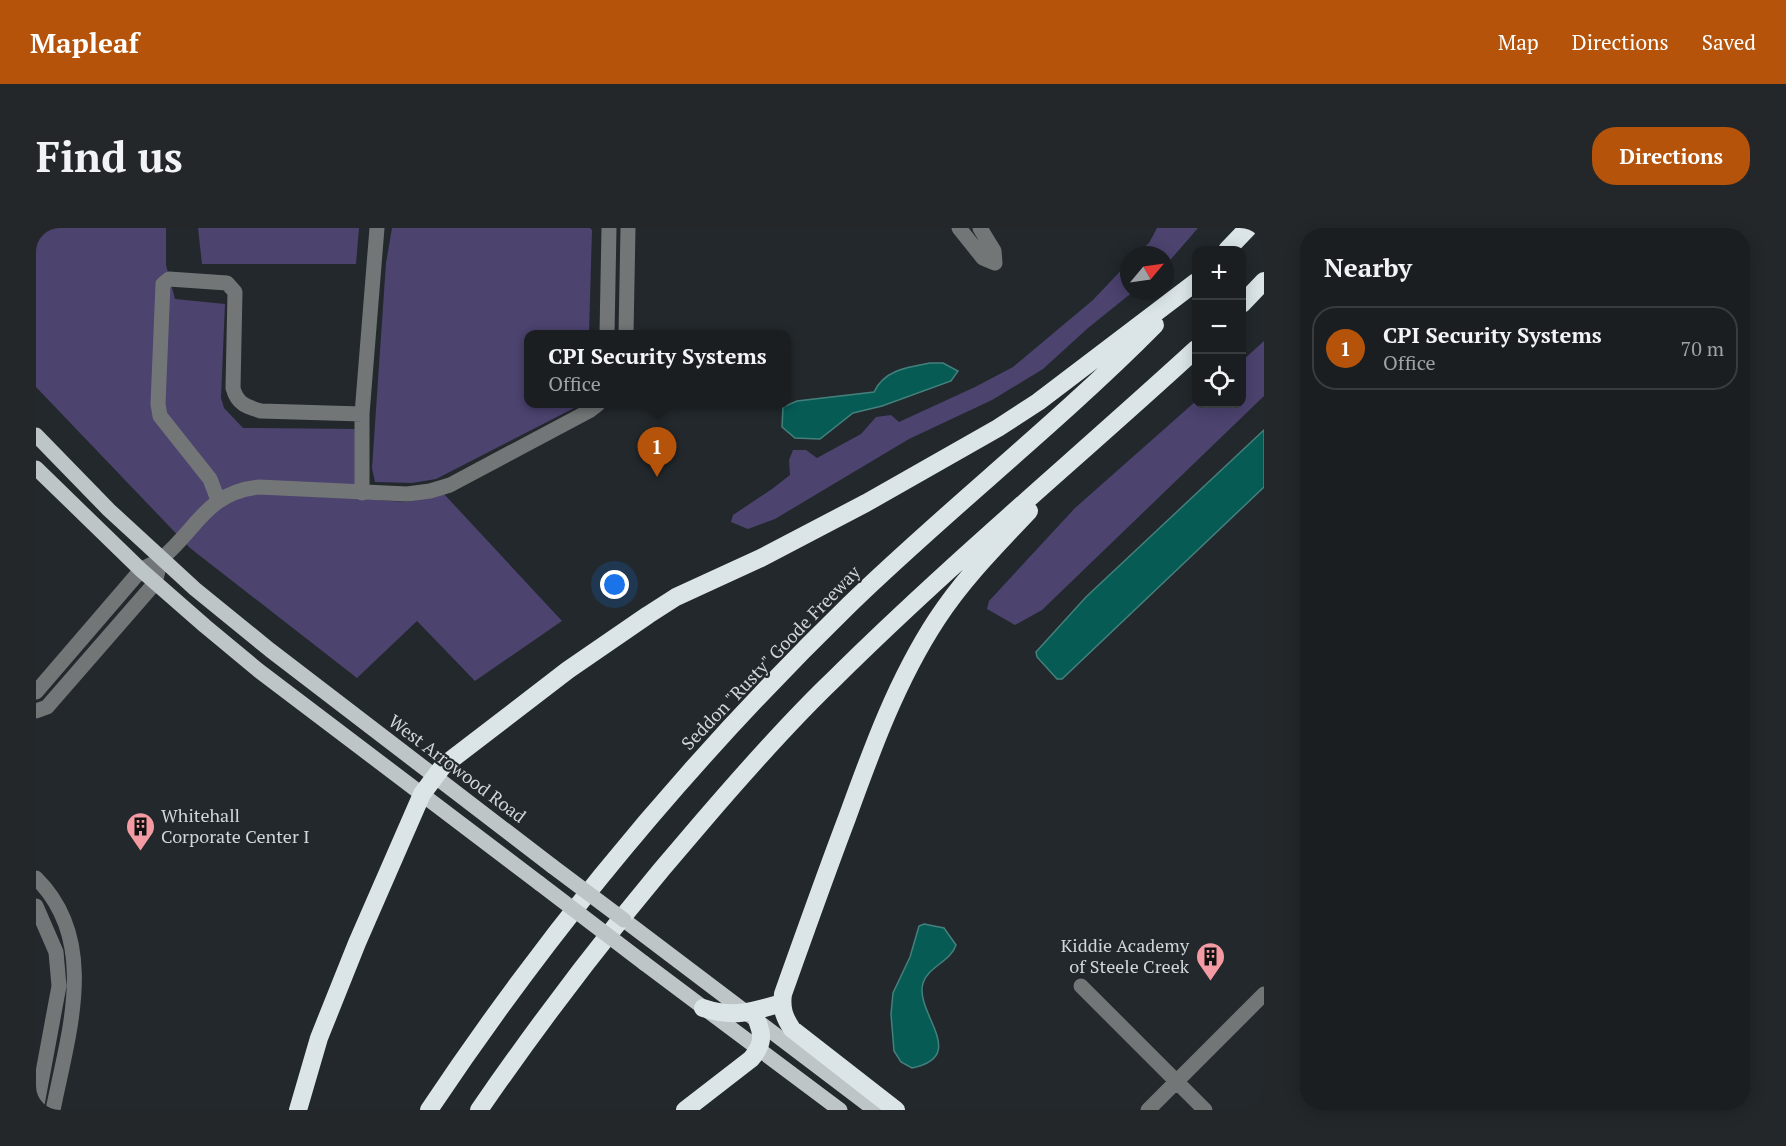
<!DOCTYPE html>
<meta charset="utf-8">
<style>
:root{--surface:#1a1e21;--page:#23272a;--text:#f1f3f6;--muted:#9fa2a5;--line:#383c3f;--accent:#b45309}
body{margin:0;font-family:"PT Serif",serif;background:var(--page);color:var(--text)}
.controls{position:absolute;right:18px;top:18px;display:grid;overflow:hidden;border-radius:12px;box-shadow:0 3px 15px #0003}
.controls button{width:54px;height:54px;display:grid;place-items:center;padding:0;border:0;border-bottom:2px solid var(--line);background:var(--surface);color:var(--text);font:30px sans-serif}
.compass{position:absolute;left:1084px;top:18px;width:54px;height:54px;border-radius:50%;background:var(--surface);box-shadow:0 3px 15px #0003;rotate:61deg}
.you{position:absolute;left:579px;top:357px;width:21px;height:21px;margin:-15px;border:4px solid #fff;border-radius:50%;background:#1a73e8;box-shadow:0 0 0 9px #1a73e833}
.badge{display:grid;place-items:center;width:39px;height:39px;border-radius:50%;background:var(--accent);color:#fff;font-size:20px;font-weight:700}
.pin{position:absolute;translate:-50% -50px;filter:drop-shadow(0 2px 3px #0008)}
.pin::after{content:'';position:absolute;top:32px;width:21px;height:18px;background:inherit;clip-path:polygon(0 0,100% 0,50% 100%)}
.popup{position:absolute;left:488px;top:102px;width:267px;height:78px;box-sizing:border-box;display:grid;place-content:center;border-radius:12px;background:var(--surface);filter:drop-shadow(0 2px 4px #0005);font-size:20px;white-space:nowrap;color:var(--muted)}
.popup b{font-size:22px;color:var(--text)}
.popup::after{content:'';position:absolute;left:50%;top:100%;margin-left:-12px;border:12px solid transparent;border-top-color:var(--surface)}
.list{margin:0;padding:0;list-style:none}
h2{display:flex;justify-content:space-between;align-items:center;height:78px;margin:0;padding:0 24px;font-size:26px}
h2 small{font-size:20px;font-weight:400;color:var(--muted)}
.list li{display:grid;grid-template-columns:39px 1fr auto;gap:18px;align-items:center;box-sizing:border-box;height:84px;margin:0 12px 12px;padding:0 12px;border:2px solid var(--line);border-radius:24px}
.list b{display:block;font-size:22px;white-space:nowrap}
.list p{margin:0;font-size:20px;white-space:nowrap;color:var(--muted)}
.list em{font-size:20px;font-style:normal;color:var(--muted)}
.icon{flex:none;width:33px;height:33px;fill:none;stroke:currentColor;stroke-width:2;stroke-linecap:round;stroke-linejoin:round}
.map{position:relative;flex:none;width:1228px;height:882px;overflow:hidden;border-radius:24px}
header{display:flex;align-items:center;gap:36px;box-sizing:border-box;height:84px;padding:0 30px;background:var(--accent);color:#fff}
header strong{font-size:28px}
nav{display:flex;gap:33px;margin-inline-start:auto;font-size:21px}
.intro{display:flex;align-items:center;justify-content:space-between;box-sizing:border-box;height:144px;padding:0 36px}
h1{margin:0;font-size:42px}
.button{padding:15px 27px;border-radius:24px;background:var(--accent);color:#fff;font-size:21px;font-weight:700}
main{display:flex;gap:36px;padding:0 36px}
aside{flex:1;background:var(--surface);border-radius:24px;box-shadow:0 3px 15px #0003}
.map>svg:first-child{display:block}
.green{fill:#4c436f}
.water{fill:#075b55;stroke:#44807c;stroke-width:1.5}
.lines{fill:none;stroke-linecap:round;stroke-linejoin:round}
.minor{stroke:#727677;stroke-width:15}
.major{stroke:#bdc5c7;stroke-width:15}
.highway{stroke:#dbe5e7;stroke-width:18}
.major-bridge{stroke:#bdc5c7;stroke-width:15}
.labels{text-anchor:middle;stroke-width:4.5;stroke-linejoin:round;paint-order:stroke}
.street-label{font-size:18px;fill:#d1d5d8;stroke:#22282c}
.poi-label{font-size:18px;fill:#d1d5d8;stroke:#22282c;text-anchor:start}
</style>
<header>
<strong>Mapleaf</strong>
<nav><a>Map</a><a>Directions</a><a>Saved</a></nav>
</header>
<div class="intro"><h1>Find us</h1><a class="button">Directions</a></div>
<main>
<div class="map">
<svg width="1228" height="882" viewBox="0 0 1228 882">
<rect width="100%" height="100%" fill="#22282c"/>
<!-- green -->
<path class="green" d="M4 0H130V37L139 71 189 76 185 170 188 180 207 200 323 201 327 271 371 274 408 266 526 393 439 453 381 393 321 450 154 320 0 159V3Z
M162 0H323L320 36H166Z
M356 0H554L556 2 553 106H492V176H546L400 251 376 255 339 254 336 240 350 35Z
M1121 0H1162L1129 38V27H1100L1113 15Z
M1093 34V63H1098L1052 100 1007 141 956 172 873 211 739 291 712 301 695 294 697 287 736 261 754 247 753 232 757 222H770L781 230 825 206 840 189 855 187 863 194 939 159 977 139 1057 72Z
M1228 113V168L1006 382 979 397 951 381 953 373 1039 280 1160 173V176H1206V133Z"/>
<!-- water -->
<path class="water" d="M894 135H907L922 143 915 153 846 178 817 185 784 211 759 210 746 199 747 179 761 173 838 164C848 142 872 139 894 135Z
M1228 202V259L1026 451H1021L1001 429 1000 424 1050 369Z
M888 696 908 700 920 717C915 733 892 739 887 755 878 785 934 828 876 840L865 834 858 823 855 786 857 765 874 729 883 698Z"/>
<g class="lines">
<!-- minor -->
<path class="minor" d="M923 0 947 30 959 35 958 23 944 0
M571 106 573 0
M590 106 592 0
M326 265V186L341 0
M182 272 174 251 124 188 122 176 127 56 133 51 191 55 199 64 197 160C201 176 211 179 225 183L326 186
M0 464 105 342C111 338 120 335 126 330 161 301 171 264 223 259L371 266 394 263 414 257 553 183 562 176
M0 483 11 479 119 355 125 331
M0 650C64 713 32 806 17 882
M0 678 20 724 23 758 0 882
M1045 758 1169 882
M1112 882 1228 766"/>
<!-- major -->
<path class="major" d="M0 207 73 282 159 361 234 422 516 638
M0 240 105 342 169 398 222 442 503 655
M588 692 839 882
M608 735 804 882"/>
<!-- highway -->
<path class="highway" d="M1191 22 1212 0
M1206 76 1228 53
M667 780C697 790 716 784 746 775
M262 882 283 810 321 715 386 566 407 538 532 442 612 387 640 369 725 330 830 275 962 200 1002 174 1160 54
M393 882C515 699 656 530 813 377 912 281 1022 195 1119 97
M443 882C512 782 586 686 666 594 708 545 751 496 798 451 914 336 1040 231 1160 121
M649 882 715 831C725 819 728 810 722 795
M860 882 756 801C748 789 745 780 747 766 768 707 789 648 811 590 836 521 861 452 901 391 927 351 961 317 993 283"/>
<!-- major-bridge -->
<path class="major-bridge" d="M516 638 588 692
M503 655 608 735"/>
</g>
<!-- icons -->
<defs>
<symbol id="building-pin" viewBox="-11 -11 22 30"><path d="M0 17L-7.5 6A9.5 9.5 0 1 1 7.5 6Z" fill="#f49aa3" stroke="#22282c"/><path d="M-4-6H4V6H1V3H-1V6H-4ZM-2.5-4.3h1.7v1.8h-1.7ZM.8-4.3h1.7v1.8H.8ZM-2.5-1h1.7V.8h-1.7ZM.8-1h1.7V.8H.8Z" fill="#111"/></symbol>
</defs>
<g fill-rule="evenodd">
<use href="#building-pin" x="88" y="582" width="33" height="45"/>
<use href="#building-pin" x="1158" y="712" width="33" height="45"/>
</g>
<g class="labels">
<!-- street labels -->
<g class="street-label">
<text transform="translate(735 430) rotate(-46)" y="6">Seddon "Rusty" Goode Freeway</text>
<text transform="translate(421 541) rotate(37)" y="6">West Arrowood Road</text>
</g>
<!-- poi labels -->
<g class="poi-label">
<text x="125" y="594">Whitehall<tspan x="125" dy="21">Corporate Center I</tspan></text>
<text x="1153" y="724" text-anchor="end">Kiddie Academy<tspan x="1153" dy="21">of Steele Creek</tspan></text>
</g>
</g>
</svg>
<div class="controls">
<button>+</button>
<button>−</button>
<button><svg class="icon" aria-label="locate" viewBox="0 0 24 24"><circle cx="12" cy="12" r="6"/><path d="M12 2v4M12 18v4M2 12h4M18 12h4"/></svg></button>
</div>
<svg class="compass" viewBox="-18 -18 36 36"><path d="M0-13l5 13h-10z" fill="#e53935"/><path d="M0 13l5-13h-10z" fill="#9fa2a5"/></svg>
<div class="you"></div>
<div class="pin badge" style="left:621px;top:249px">1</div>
<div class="popup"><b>CPI Security Systems</b>Office</div>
</div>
<aside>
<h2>Nearby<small></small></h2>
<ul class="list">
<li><span class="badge">1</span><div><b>CPI Security Systems</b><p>Office</p></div><em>70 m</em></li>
</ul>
</aside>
</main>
